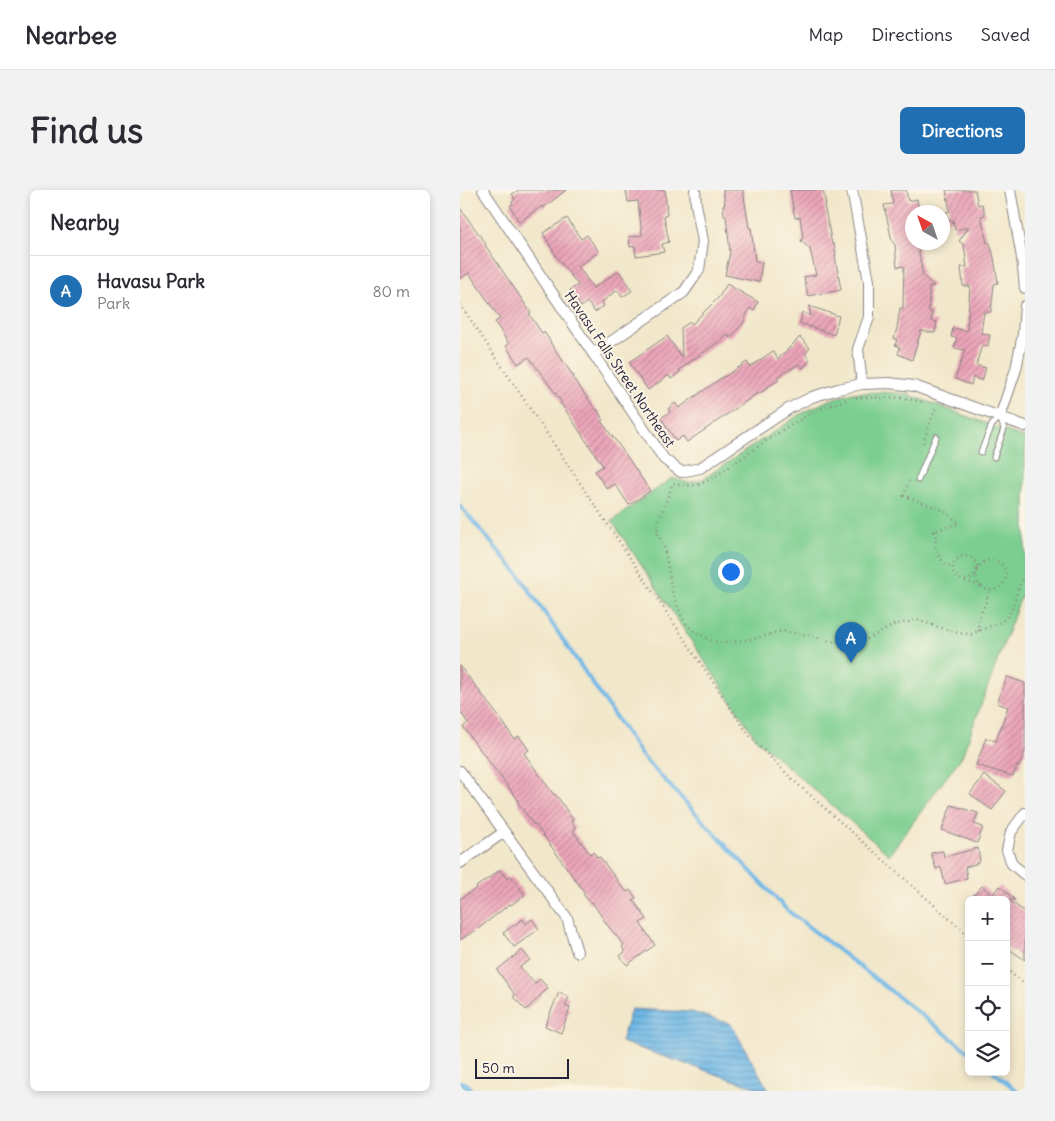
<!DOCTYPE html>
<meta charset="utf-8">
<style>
:root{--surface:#fff;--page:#f2f2f3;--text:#2b2b33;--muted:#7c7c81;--line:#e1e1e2;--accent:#1f6fb2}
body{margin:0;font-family:Delius,sans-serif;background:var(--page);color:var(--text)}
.controls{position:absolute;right:15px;bottom:15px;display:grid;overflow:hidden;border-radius:8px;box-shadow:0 2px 8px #0003}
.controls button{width:45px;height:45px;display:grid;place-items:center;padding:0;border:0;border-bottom:1px solid var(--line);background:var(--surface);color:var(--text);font:25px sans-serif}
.compass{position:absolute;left:445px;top:15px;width:45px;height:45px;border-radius:50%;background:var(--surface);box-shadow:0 2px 8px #0003;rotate:320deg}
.scale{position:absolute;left:15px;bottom:12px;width:94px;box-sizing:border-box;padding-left:5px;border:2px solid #22223b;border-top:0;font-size:14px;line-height:18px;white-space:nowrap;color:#22223b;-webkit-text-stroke:4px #fcf5e5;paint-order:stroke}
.you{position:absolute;left:270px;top:381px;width:18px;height:18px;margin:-12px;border:4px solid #fff;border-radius:50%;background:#1a73e8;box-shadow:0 0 0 8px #1a73e833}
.badge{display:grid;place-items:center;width:32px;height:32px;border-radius:50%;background:var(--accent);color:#fff;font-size:16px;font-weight:700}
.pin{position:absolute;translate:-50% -41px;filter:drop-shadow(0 1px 2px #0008)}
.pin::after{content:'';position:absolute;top:26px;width:18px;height:15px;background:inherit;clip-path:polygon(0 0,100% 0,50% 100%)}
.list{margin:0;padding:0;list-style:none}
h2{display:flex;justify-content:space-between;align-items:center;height:65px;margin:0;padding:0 20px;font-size:21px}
h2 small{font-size:16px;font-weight:400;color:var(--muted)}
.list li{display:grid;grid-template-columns:32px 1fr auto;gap:15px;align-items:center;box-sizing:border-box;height:70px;padding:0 20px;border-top:1px solid var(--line)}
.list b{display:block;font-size:19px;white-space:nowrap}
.list p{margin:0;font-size:16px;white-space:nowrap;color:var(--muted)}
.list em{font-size:16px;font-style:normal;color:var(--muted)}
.icon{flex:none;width:28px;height:28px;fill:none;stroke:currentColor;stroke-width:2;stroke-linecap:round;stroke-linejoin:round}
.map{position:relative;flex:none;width:565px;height:901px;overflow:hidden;border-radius:8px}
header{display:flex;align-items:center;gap:30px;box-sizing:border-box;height:70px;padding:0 25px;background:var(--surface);border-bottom:1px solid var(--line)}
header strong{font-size:24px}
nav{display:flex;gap:28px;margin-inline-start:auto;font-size:18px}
.intro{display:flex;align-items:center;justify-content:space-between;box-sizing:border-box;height:120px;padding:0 30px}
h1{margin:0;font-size:35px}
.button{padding:12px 22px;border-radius:8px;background:var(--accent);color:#fff;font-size:18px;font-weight:700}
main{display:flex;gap:30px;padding:0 30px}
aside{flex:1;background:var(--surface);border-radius:8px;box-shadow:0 2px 8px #0003}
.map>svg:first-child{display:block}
.park{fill:#7cce90;stroke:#4f7866}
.water{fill:url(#water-rules);stroke:#486d91}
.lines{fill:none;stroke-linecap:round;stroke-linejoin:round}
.stream{stroke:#6fb8e7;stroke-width:4}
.river{stroke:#6fb8e7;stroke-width:22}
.building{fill:url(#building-hatch)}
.service-casing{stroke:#8a8482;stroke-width:7}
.minor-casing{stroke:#8a8482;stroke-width:12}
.path{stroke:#8a8482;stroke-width:2.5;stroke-dasharray:1 4;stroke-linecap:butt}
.service{stroke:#fff;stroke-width:5}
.minor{stroke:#fff;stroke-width:10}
.labels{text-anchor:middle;stroke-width:4;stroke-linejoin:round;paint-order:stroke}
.street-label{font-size:14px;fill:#22223b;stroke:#fcf5e5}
</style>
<header>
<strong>Nearbee</strong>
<nav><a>Map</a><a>Directions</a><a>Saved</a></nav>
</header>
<div class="intro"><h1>Find us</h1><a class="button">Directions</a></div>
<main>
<aside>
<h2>Nearby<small></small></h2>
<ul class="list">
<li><span class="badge">A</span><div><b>Havasu Park</b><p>Park</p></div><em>80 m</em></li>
</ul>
</aside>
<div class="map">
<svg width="565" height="901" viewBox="0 0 565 901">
<defs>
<pattern id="water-rules" width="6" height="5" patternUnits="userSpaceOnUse" patternTransform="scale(1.25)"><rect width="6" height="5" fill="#6fb8e7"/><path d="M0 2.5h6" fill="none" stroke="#5b95bc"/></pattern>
<pattern id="building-hatch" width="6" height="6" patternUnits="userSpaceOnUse" patternTransform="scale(1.25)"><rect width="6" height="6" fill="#eca5ba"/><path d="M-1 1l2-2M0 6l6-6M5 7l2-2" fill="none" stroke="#bf8698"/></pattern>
</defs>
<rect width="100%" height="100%" fill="#fcf5e5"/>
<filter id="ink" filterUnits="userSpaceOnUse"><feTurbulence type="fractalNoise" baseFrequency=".02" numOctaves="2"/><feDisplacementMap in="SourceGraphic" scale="10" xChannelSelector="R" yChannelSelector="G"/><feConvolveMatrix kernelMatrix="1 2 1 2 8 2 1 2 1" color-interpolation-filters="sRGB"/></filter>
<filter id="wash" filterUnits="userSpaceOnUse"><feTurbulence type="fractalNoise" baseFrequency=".0096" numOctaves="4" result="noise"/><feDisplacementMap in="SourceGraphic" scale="20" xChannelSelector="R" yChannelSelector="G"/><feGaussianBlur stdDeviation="1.12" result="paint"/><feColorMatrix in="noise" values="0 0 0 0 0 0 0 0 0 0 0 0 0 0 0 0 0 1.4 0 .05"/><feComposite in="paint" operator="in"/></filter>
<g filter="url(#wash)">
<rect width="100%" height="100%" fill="#f1e7ca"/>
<!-- park -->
<path class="park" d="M422 202 447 204 565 248V396L502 566 429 665 297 550 152 331 212 288 229 293 243 289 339 225 367 211 393 203Z"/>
<!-- water -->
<path class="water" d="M171 819 231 822 271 834 309 901H306L161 852Z"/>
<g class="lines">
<!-- stream -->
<path class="stream" d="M0 316 59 385 182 566 327 720 509 862
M534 882 557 901"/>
<!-- river -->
<path class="river" d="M0 901H1"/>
</g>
<g id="blocks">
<!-- building -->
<path class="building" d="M59 0H106L83 18 82 16 59 32 50 16 53 14 52 12 55 9 52 4Z
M166 0H205L207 25 204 26 209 52 202 54 204 62 176 66 175 56 170 57 169 47 182 45 178 11 168 12Z
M263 0H283L289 38H291L295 71 302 72 299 92 265 85 270 62 266 26H264L263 15H265Z
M330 0H363L366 15H364L372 54H374L376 65 375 66 381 100 348 106 344 87 356 85 350 59 341 51 343 47 340 27 335 28Z
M431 0H446L448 11 457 9 459 22H452V52H457L463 86 474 96 469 97V121L472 122 471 131 477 132 475 143 461 141 452 170 438 164 440 157 435 155 437 150 434 149 437 138 440 118H443L444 76 437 77 435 55 432 51 424 15 433 14Z
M486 0H515L518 15 522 14 525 25 521 26 527 53H530L534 68 538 93 534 94 531 122H524L521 143 530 145 528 156 522 155 516 175 526 178 522 191 513 187 511 195 495 189 505 160 494 158 497 148 491 147 493 138 507 141 510 96H503L501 77H507L504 55 499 51 509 37 495 40 493 30 488 31 486 22 490 21Z
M0 18 26 54 25 55 71 123 69 124 82 143 84 142 91 152H90L114 187 113 188 136 220 137 219 143 230 141 231 164 262 190 301 169 315 155 294 147 299 135 281 143 276 100 212 101 211 69 167 58 174 46 156 49 154 35 132 40 129 9 83 0 89Z
M107 28 121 49 127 45 139 62 118 76 133 98 159 81 172 101 162 107 157 100 142 112 144 116 135 122 127 112 121 117 110 100 118 95 96 66 83 43Z
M267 94 298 112 294 121 290 118 283 133 270 148 267 144 261 150 219 180 220 182 211 189 209 185 188 200 169 172 207 146 222 168 221 138 230 132 232 134 259 107Z
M349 116 379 126 374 145 340 133 342 122 351 126Z
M340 147 350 158 345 164 350 170 343 178 339 174 317 187 319 190 304 199 305 200 295 205 227 252 223 246 216 251 201 228 210 222 208 219 215 213 219 218 264 186V187L287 172 290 177 313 161 318 169Z
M0 476 43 532 54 549 59 546 69 560 64 563 94 605 95 604 99 609 113 630 111 631 116 639 113 641 130 664 133 662 138 668 140 667 162 697 167 702 170 700 176 708 173 710 187 729 180 733 195 755 167 775 160 766 165 762 162 757 164 755 148 736 132 712 130 713 123 704 125 703 75 634 74 635 61 617 57 611 58 610 3 537 8 533 0 521Z
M547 487 565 493V562L559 577 557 576 553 586 516 575 526 548 536 551 548 517 537 513Z
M524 585 546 601 532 620 510 604Z
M491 615 518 623 514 634 523 637 517 653 482 640Z
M518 658 520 671 516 673V674L505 677 507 688 485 694 481 677 476 679 471 663 483 661 484 667Z
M40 680 47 689 51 686 65 705 51 715 50 714 14 742V741L0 750V709L17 698 16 697Z
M522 696 532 705 540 696 555 710H549L565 722V770L546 757V710H509Z
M63 729 66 734 72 729 79 739 54 757 43 743Z
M62 760 70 770 60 777 75 794 80 789 88 798 66 820 53 807 55 805 37 780Z
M99 802 109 807 105 816 110 818 101 843 85 836Z"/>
</g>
</g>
<g filter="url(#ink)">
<use href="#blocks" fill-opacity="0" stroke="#8a8482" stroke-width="1"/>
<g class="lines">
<defs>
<path id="service" d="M521 262 532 235 540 227 544 239 534 267
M458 290 476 247"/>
<path id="minor" d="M23 0 204 269 221 282 240 278 330 218 352 207 378 199 402 194 429 193 454 196 565 236
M392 0 409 91V127L398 159 402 194
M550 0 562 68 565 98
M133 164 224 102 239 80 243 51 236 14 235 0
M540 227 556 179 563 144 565 116
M0 581 107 728 117 762
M565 623 551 642 547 660 552 674 565 685
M0 673 44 642"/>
</defs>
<!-- service casing -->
<use href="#service" class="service-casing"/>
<!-- minor casing -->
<use href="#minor" class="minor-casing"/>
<!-- path -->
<path class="path" d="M0 114 284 538 293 550 332 589 509 746
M396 208C418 207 440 206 462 212
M386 210C346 221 312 247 279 270 267 278 254 289 240 294 231 297 221 295 213 293L198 332 197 337 198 344 204 356 212 401 215 410 223 429 230 438 235 442 250 450 258 452 266 453 280 451 297 448 314 443 322 441 349 445 370 451 395 453 405 450 434 435 457 430 498 443 511 444 541 432 549 425 554 414 558 399 565 384
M463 253 476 217
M449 291 444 306 483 320 499 333 469 343
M475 341C476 348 475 353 476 358 477 365 483 372 488 376H493
M493 378a12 12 0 1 1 24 0a12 12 0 1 1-24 0Z
M516 385a15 15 0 1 1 30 0a15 15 0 1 1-30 0Z
M505 391 521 396
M519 441C516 428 522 423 526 412 527 408 528 403 529 399
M546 779 559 790 565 793"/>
<!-- service -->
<use href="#service" class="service"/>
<!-- minor -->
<use href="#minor" class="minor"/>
</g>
</g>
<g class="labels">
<!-- street labels -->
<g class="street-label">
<text transform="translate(160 179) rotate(56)" y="5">Havasu Falls Street Northeast</text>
</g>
</g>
</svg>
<div class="controls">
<button>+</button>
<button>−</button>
<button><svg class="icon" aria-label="locate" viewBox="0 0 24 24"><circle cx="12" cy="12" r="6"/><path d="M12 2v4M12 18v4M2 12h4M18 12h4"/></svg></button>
<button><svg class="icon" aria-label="layers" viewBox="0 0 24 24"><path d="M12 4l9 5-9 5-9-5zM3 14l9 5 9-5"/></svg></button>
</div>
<svg class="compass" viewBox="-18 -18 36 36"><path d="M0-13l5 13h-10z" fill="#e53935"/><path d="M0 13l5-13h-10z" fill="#7c7c81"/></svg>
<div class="scale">50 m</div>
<div class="you"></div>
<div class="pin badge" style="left:391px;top:473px">A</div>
</div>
</main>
